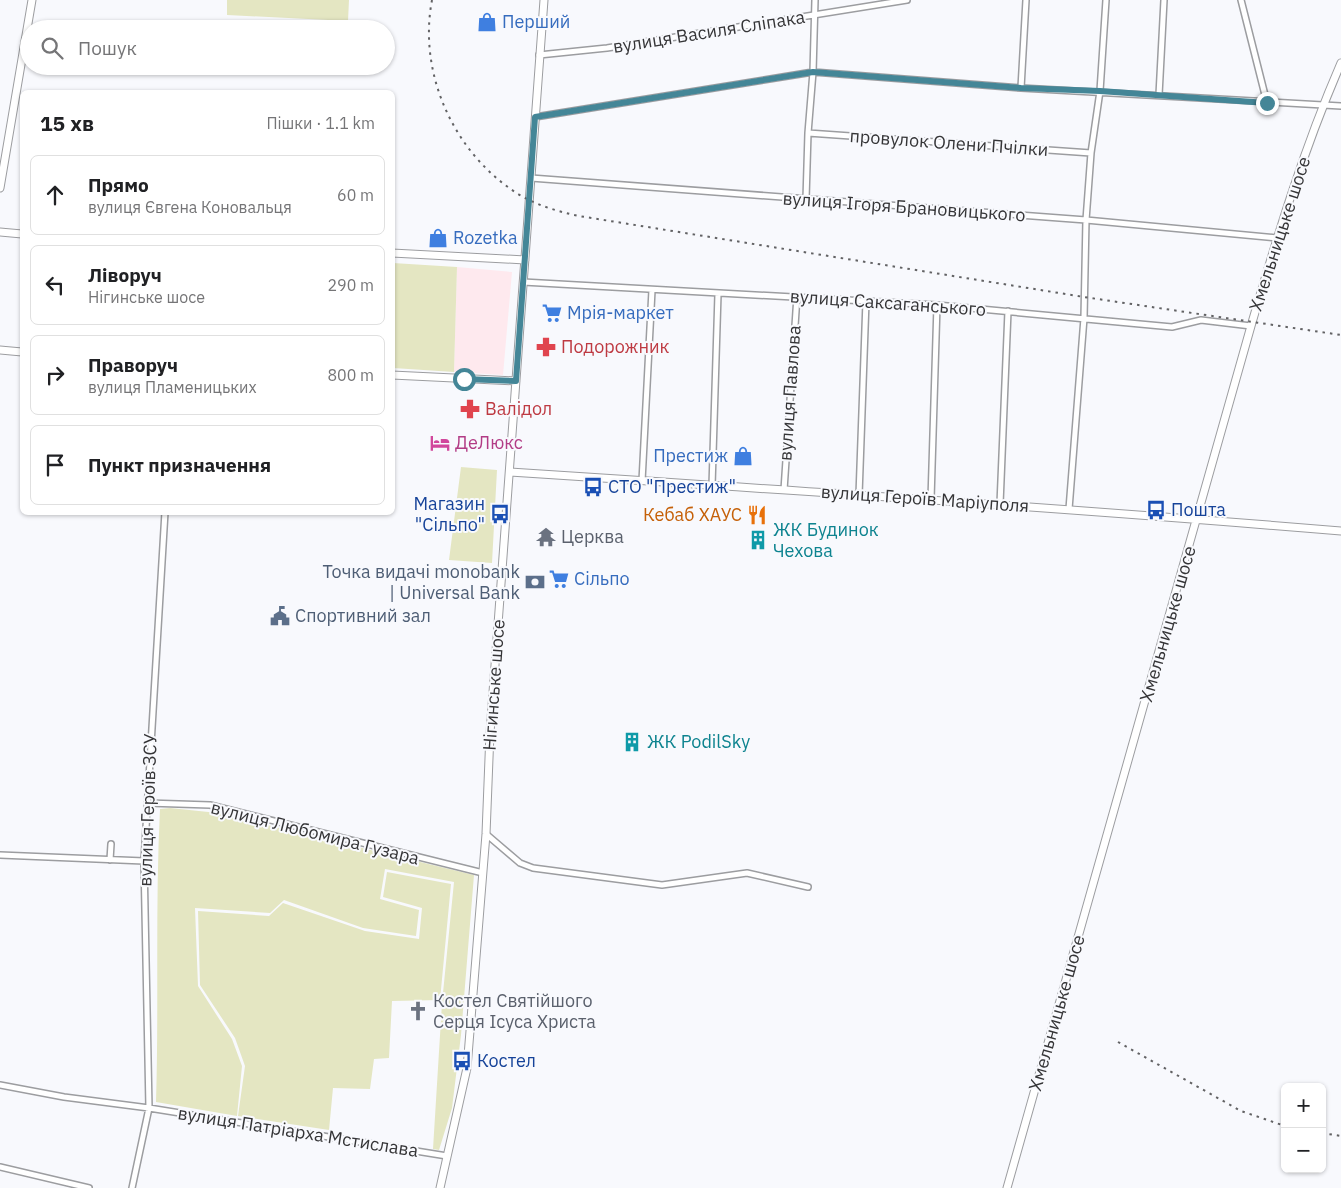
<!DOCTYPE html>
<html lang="uk">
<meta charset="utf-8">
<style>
:root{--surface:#fff;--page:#f2f2f2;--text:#202124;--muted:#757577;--line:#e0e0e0}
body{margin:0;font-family:"IBM Plex Sans",sans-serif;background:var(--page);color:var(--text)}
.controls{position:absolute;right:15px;bottom:15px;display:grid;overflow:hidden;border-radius:8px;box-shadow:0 1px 4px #0004}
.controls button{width:45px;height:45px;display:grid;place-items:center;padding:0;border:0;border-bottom:1px solid var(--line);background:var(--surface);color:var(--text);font:25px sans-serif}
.stop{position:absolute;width:15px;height:15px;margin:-11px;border:4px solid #448697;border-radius:50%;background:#fff}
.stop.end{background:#448697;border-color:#fff;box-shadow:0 1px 5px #0008}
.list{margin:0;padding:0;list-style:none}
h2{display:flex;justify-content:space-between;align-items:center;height:65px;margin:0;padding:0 20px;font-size:21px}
h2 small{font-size:16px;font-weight:400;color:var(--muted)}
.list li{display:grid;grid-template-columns:32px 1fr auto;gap:15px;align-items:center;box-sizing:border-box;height:80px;margin:0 10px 10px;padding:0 10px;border:1px solid var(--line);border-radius:8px}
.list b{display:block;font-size:19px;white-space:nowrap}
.list p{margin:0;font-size:16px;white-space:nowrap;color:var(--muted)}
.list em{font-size:16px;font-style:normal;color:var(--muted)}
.icon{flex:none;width:28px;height:28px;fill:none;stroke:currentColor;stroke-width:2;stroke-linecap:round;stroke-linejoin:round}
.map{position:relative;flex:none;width:1341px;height:1188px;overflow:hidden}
.search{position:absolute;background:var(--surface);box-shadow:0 1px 4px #0004;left:20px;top:20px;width:375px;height:55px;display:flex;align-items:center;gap:12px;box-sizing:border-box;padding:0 18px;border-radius:28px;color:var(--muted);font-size:19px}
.panel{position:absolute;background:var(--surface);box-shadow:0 1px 4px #0004;left:20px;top:90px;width:375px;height:425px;border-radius:8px}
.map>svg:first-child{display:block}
.commercial{fill:#fee9ee}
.green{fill:#e4e6c2}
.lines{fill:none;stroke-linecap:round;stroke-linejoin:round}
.street-casing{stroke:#9c9da0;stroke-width:8}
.secondary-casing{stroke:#9c9da0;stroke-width:9}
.street{stroke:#fff;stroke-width:5}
.secondary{stroke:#fff;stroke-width:7}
.rail{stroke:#626264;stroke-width:2;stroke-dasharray:2.5 5;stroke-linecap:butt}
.route{stroke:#448697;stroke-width:6}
.labels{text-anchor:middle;stroke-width:4;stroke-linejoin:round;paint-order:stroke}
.shop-label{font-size:18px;fill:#366cbe;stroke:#f8f9fd;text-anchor:start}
.street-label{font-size:18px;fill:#353537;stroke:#f8f9fd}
.health-label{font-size:18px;fill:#be3a42;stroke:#f8f9fd;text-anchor:start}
.hotel-label{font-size:18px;fill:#b23c85;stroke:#f8f9fd;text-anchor:start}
.transit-label{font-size:18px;fill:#164399;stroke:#f8f9fd;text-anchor:start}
.food-label{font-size:18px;fill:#c56008;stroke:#f8f9fd;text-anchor:end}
.culture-label{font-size:18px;fill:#0d838f;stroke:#f8f9fd;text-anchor:start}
.worship-label{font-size:18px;fill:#5b616d;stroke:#f8f9fd;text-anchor:start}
.service-label{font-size:18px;fill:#4e5e75;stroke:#f8f9fd;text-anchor:end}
</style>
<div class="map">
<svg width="1341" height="1188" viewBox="0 0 1341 1188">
<rect width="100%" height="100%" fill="#f8f9fd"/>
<!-- commercial -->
<path class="commercial" d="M457 267 512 272 503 375 454 372Z"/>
<!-- green -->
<path class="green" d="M227 0H349L348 21 227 15Z
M393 263 457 267 454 372 393 368Z
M461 467 497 470 492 563 449 560Z
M170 808 218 813 474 875 461 1035 452 1108 439 1150 433 1149 442 1003 454 882 385 869 380 899 419 910 416 936 363 928 284 900 270 913 195 908 198 986 232 1039 242 1066 237 1116 156 1102C159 1004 155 906 160 809Z
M387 872 451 884 440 1000 392 1001 389 1058 374 1059 370 1089 333 1088 329 1130 238 1116 245 1066 235 1038 200 985 198 911 269 916 283 903 365 931 419 939 422 908 383 897Z"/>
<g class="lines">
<defs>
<path id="street" d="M1241 0 1267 103
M539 55 607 48 907 0
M1021 88 1026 0
M1159 95 1164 0
M535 117 813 72 1021 88 1341 106
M808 133 1091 153
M531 178 1086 220 1277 238
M806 199 808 133 813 72 815 0
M523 282 937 305 1172 327 1201 320 1251 326
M642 481 652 290
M712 486 718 294
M784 490 797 296
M859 495 866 301
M931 499 937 305
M1000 504 1008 311
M1069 509 1084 318 1086 220 1091 153 1100 91 1106 0
M147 803 210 805 483 873
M486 834 520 863 533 868 662 885 747 873 808 887
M0 855 144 861
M110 860 111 844
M0 1085 64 1097 149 1108 447 1156
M0 1167 89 1188
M132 1188 149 1108 144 861 165 512"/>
<path id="secondary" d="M0 188 32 0
M0 232 22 234
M392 253 525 260
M0 350 22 352
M392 375 516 381
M510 472C787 490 1064 508 1341 531
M440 1188 467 1068 486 834 490 733 544 0
M1007 1188 1251 326C1277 237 1304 148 1341 63"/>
</defs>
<!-- street casing -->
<use href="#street" class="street-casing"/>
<!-- secondary casing -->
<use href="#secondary" class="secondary-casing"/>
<!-- street -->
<use href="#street" class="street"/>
<!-- secondary -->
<use href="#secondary" class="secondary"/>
<!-- rail -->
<path class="rail" d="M432 0C418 73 453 151 515 192 535 205 556 211 579 216L1084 297 1341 335
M1118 1042 1241 1111 1285 1126
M1322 1133 1341 1136"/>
</g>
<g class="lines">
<!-- route -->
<path class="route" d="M464 379 516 381 535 117 813 72 1021 88 1100 91 1267 103"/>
</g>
<!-- icons -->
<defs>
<symbol id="shop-bare" viewBox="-9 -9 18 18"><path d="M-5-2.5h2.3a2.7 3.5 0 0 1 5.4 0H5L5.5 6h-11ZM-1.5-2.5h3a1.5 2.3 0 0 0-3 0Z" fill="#3f7fe0" stroke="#f8f9fd" stroke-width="2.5" paint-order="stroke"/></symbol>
<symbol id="supermarket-bare" viewBox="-9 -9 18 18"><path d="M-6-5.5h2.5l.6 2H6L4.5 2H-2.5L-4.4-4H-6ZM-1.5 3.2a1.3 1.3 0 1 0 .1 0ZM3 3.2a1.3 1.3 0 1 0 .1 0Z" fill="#3f7fe0" stroke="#f8f9fd" stroke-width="2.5" paint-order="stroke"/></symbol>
<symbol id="pharmacy-bare" viewBox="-9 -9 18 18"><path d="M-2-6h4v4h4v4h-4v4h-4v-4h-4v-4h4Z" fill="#e0444e" stroke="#f8f9fd" stroke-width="2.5" paint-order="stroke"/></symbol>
<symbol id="hotel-bare" viewBox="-9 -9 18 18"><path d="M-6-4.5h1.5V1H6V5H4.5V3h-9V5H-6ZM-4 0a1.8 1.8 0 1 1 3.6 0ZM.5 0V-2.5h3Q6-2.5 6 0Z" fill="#d1479c" stroke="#f8f9fd" stroke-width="2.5" paint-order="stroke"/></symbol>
<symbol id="bus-bare" viewBox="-9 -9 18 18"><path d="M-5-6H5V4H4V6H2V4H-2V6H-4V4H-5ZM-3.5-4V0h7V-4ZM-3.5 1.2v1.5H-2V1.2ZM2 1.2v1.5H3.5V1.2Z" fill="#1a4fb4" stroke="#f8f9fd" stroke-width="2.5" paint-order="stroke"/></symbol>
<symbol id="restaurant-bare" viewBox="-9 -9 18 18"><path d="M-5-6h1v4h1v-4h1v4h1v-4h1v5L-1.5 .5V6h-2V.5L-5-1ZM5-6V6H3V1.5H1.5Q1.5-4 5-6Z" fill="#e8710a" stroke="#f8f9fd" stroke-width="2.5" paint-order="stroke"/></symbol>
<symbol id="temple-bare" viewBox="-9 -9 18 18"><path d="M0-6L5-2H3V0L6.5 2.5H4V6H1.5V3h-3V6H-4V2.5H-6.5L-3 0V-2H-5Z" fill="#6b7280" stroke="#f8f9fd" stroke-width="2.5" paint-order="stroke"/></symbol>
<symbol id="building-bare" viewBox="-9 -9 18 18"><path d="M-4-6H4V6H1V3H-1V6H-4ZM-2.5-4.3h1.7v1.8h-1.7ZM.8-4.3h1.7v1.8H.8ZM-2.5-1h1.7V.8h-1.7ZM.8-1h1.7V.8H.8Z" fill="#0f9aa8" stroke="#f8f9fd" stroke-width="2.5" paint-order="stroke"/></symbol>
<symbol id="bank-bare" viewBox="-9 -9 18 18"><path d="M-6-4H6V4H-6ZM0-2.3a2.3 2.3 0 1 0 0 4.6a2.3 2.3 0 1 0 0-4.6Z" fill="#5c6f8a" stroke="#f8f9fd" stroke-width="2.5" paint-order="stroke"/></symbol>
<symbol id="civic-bare" viewBox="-9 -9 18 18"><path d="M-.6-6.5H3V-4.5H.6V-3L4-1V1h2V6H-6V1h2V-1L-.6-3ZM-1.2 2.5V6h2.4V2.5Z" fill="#5c6f8a" stroke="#f8f9fd" stroke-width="2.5" paint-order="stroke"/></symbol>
<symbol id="church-bare" viewBox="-9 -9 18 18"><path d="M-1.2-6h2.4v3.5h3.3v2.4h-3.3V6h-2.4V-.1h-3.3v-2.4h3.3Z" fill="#6b7280" stroke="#f8f9fd" stroke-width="2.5" paint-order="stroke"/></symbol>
</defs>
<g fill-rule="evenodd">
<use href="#shop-bare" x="473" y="8" width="28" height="28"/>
<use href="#shop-bare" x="424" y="224" width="28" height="28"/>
<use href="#supermarket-bare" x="538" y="299" width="28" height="28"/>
<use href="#pharmacy-bare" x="532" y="333" width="28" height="28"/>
<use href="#pharmacy-bare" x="456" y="395" width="28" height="28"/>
<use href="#hotel-bare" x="426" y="429" width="28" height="28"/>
<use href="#shop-bare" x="729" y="442" width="28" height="28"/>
<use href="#bus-bare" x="579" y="473" width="28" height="28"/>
<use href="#bus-bare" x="1142" y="496" width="28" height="28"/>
<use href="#bus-bare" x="486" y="500" width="28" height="28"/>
<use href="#restaurant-bare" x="743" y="501" width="28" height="28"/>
<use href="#temple-bare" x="532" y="523" width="28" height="28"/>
<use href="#building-bare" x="744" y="526" width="28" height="28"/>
<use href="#supermarket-bare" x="545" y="565" width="28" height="28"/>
<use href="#bank-bare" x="521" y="568" width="28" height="28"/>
<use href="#civic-bare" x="266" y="602" width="28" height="28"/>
<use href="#building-bare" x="618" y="728" width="28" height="28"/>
<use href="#church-bare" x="404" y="997" width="28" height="28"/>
<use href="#bus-bare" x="448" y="1047" width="28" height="28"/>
</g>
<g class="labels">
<!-- shop labels -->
<g class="shop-label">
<text x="502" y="28">Перший</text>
<text x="453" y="244">Rozetka</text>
<text x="567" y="319">Мрія-маркет</text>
<text x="728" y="462" text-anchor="end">Престиж</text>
<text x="574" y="585">Сільпо</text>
</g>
<!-- street labels -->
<g class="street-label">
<text transform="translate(709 32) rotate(-9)" y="6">вулиця Василя Сліпака</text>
<text transform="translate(949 143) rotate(4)" y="6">провулок Олени Пчілки</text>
<text transform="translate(904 207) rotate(4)" y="6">вулиця Ігоря Брановицького</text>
<text transform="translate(1280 234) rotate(-72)" y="6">Хмельницьке шосе</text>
<text transform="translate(888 303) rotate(4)" y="6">вулиця Саксаганського</text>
<text transform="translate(790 393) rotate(-86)" y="6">вулиця Павлова</text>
<text transform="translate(925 499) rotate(4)" y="6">вулиця Героїв Маріуполя</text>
<text transform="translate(1168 624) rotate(-74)" y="6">Хмельницьке шосе</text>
<text transform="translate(494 685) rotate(-86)" y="6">Нігинське шосе</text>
<text transform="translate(148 810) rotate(-88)" y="6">вулиця Героїв ЗСУ</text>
<text transform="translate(315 833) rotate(14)" y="6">вулиця Любомира Гузара</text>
<text transform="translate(1057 1013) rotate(-74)" y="6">Хмельницьке шосе</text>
<text transform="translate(298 1132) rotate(9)" y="6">вулиця Патріарха Мстислава</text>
</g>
<!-- health labels -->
<g class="health-label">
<text x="561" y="353">Подорожник</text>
<text x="485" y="415">Валідол</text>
</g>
<!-- hotel labels -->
<g class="hotel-label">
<text x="455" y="449">ДеЛюкс</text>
</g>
<!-- transit labels -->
<g class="transit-label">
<text x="608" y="493">СТО "Престиж"</text>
<text x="485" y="510" text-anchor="end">Магазин<tspan x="485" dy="21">"Сільпо"</tspan></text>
<text x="1171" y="516">Пошта</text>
<text x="477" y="1067">Костел</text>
</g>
<!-- food labels -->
<g class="food-label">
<text x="742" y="521">Кебаб ХАУС</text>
</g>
<!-- culture labels -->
<g class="culture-label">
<text x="773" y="536">ЖК Будинок<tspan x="773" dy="21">Чехова</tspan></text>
<text x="647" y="748">ЖК PodilSky</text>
</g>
<!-- worship labels -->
<g class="worship-label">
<text x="561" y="543">Церква</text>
<text x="433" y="1007">Костел Святійшого<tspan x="433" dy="21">Серця Ісуса Христа</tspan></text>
</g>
<!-- service labels -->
<g class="service-label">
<text x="520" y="578">Точка видачі monobank<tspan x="520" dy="21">| Universal Bank</tspan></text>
<text x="295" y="622" text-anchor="start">Спортивний зал</text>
</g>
</g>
</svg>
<div class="controls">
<button>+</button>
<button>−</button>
</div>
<div class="stop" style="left:464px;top:379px"></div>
<div class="stop end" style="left:1267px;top:103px"></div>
<div class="search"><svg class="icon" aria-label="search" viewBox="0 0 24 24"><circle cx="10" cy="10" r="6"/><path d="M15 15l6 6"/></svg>Пошук</div>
<section class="panel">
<h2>15 хв<small>Пішки · 1.1 km</small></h2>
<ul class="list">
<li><svg class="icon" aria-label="ahead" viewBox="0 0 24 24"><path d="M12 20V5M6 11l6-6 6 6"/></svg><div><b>Прямо</b><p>вулиця Євгена Коновальця</p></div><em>60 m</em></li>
<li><svg class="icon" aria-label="left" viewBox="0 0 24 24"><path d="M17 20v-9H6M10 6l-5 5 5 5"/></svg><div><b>Ліворуч</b><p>Нігинське шосе</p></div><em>290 m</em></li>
<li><svg class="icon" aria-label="right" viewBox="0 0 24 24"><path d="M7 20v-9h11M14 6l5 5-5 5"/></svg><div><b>Праворуч</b><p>вулиця Пламеницьких</p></div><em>800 m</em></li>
<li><svg class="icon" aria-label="arrive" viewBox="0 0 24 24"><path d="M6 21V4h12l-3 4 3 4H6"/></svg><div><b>Пункт призначення</b></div></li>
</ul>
</section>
</div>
